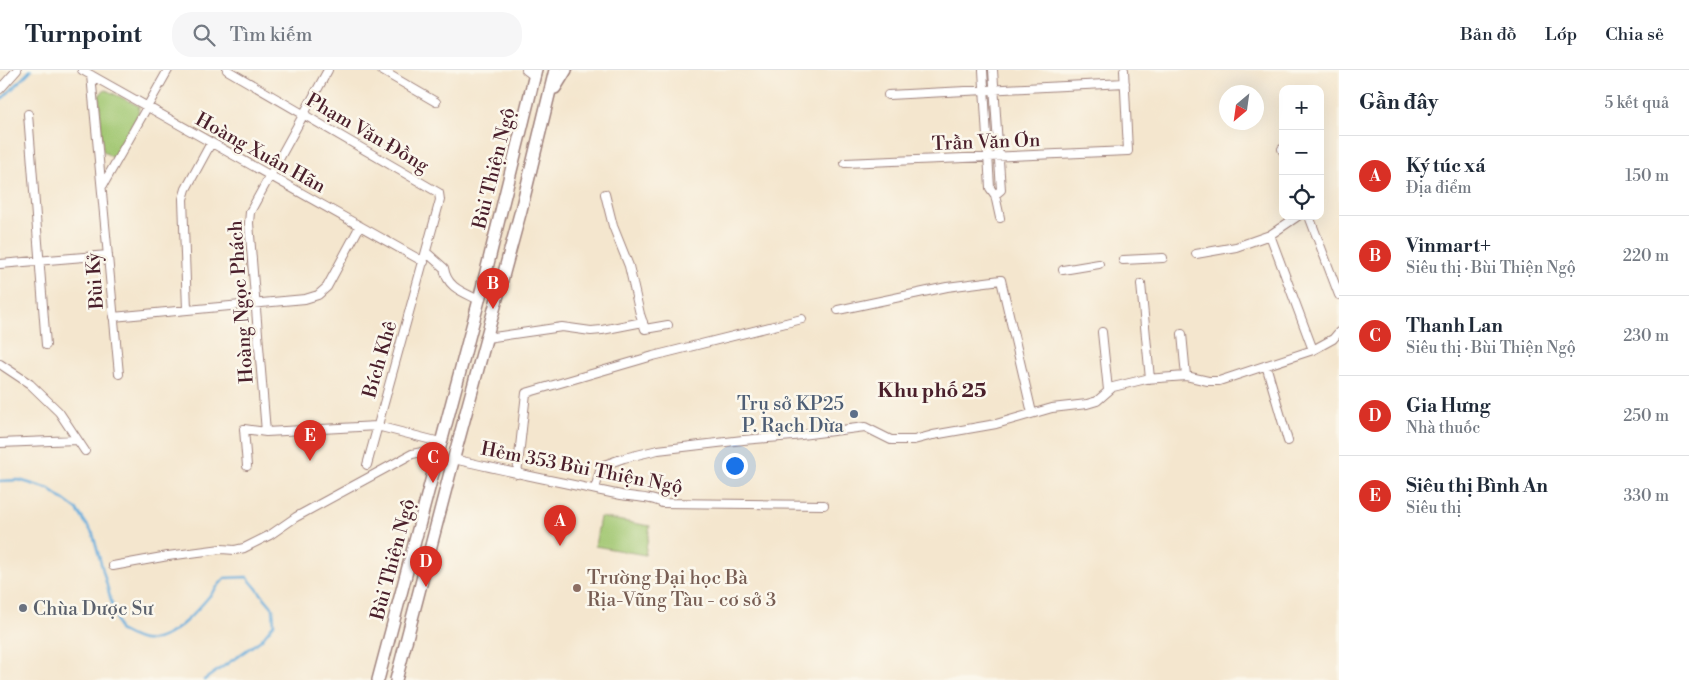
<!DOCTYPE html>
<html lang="vi">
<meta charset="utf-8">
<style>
:root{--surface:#fff;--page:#f6f6f7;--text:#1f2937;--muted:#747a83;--line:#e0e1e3;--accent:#d93025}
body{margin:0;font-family:"Libre Bodoni",serif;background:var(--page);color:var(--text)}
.controls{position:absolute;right:15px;top:15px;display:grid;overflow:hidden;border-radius:10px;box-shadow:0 5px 20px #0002}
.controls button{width:45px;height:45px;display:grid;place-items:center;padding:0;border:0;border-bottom:1px solid var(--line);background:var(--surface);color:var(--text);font:25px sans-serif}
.compass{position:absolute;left:1219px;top:15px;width:45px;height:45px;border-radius:50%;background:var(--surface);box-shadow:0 5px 20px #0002;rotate:209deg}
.you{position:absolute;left:734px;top:395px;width:18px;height:18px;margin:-12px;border:4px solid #fff;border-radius:50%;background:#1a73e8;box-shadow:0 0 0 8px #1a73e833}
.badge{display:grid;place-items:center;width:32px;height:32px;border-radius:50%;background:var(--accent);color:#fff;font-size:16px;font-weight:700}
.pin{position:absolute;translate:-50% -41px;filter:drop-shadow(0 1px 2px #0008)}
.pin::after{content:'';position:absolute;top:26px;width:18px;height:15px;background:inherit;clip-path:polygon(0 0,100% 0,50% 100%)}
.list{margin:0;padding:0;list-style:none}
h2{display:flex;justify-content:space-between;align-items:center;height:65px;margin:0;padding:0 20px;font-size:21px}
h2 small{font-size:16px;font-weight:400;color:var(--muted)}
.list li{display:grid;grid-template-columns:32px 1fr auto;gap:15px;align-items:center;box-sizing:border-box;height:80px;padding:0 20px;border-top:1px solid var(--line)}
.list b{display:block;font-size:19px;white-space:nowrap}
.list p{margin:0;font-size:16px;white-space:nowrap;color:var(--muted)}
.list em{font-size:16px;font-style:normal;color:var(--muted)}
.icon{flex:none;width:28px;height:28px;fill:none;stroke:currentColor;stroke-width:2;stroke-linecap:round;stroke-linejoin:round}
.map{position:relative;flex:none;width:1339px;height:610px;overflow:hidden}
header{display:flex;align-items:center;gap:30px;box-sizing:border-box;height:70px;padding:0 25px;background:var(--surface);border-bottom:1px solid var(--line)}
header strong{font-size:24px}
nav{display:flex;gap:28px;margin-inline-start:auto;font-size:18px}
.search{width:350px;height:45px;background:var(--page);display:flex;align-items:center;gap:12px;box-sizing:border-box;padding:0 18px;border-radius:20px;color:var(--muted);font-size:19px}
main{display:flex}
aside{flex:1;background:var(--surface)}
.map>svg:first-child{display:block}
.green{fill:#a2c772;stroke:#76734e}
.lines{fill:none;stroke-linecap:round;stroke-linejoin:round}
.stream{stroke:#65abdb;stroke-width:2.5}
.street-casing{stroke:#9f827c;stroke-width:10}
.secondary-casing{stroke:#9f827c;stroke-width:14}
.street{stroke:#fff;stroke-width:8}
.secondary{stroke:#fff;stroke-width:11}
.service-dot{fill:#5c6f8a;stroke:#fbf7ec;stroke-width:2}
.education-dot{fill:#8d6e63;stroke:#fbf7ec;stroke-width:2}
.worship-dot{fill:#6b7280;stroke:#fbf7ec;stroke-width:2}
.labels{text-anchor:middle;stroke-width:5;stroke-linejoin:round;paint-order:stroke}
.street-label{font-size:19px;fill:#4a1f2b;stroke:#fbf7ec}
.service-label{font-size:19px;fill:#4e5e75;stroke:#fbf7ec;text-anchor:end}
.education-label{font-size:19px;fill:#785e54;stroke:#fbf7ec;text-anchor:start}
.worship-label{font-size:19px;fill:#5b616d;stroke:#fbf7ec;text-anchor:start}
.neighbourhood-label{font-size:20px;font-weight:bold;fill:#4a1f2b;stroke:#fbf7ec}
</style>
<header>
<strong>Turnpoint</strong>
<div class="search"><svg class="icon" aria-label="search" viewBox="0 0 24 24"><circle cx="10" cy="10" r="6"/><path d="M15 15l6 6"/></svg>Tìm kiếm</div>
<nav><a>Bản đồ</a><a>Lớp</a><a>Chia sẻ</a></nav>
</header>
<main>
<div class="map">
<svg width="1339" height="610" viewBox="0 0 1339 610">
<rect width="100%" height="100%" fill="#fbf7ec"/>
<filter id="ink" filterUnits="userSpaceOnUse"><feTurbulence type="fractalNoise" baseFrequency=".02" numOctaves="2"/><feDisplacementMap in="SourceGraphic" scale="10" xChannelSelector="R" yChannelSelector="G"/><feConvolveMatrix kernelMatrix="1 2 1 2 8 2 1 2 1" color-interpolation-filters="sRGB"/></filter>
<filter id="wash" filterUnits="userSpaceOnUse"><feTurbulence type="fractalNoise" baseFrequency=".0096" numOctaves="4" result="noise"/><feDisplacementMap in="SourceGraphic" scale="20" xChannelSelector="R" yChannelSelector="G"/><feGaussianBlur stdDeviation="1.12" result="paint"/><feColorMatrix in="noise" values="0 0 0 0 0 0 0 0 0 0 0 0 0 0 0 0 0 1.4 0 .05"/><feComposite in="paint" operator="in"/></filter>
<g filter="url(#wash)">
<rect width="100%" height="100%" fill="#f4e6ce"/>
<!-- green -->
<path class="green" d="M106 20 139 36 138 45 113 88 103 81 99 26 101 23Z
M600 447 650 456 645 485 595 476Z"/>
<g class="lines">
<!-- stream -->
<path class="stream" d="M0 31 31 0
M0 411 19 410 49 419 77 440 93 464 119 560C130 565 140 572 152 570 180 566 207 528 225 508L247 507 273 538 274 554 261 570 204 610"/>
</g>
</g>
<g filter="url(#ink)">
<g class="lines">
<defs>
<path id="street" d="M82 0 424 192
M227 0 439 123 440 130 367 395
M381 0 436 32
M526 0 534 6
M983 0 990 118 995 125 1000 148
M993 0 1001 120 995 125
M91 5 119 304
M0 19 17 0
M888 25 1125 13
M28 44 46 275
M1282 79 1283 81
M845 93 1128 81 1124 0
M103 115 168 0
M605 124 613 156 629 196 640 244 645 259 668 255
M1309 146 1339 225
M1270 165 1313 280
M426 182 444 198C447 218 463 222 479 230
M1196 184 1236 177 1270 165 1298 146
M1123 190 1163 188
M0 194 108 185
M1063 200 1099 194
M1141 214 1150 309
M187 239 183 129 186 119 211 73
M838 240 947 217 1001 210 1032 343
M113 247 305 229 318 225 327 217 360 156
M1102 262 1108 320
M1182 264 1186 306
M487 268 562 257 591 261 602 260 643 252
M0 294 30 314 59 342 85 381
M1266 295 1288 371
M266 362 249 153 250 142 328 0
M0 373 76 370
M454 389C509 402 565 413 621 425 632 427 653 427 662 433L824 435
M247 396 244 359 266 362 377 356 440 372
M517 404 526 323 653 286 802 249
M595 419 600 401 604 395 624 388 658 380 743 370 793 366 865 357 891 370H914L933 365 996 354 1052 338 1087 334 1097 331 1113 317 1146 309 1186 306 1208 311H1219L1313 280 1333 269 1339 262
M113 496 168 486 221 479 235 480 244 478 270 465 296 447 412 384 422 382 437 386"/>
<path id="secondary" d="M555 18 566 0
M378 610 479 230 536 0
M396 610 457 376 521 140 555 0"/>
</defs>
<!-- street casing -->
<use href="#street" class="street-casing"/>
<!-- secondary casing -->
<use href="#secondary" class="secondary-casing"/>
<!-- street -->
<use href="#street" class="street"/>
<!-- secondary -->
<use href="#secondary" class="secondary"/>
</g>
</g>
<!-- markers -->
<circle class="service-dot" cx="854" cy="344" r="5"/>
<circle class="education-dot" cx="577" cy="518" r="5"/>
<circle class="worship-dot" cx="23" cy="538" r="5"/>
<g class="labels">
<!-- street labels -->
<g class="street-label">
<text transform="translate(368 62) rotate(30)" y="7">Phạm Văn Đồng</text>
<text transform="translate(986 71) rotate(-2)" y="7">Trần Văn Ơn</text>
<text transform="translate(261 82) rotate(29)" y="7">Hoàng Xuân Hãn</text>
<text transform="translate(493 98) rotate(-76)" y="7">Bùi Thiện Ngộ</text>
<text transform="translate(94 211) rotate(-94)" y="7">Bùi Kỷ</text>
<text transform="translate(240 232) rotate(-94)" y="7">Hoàng Ngọc Phách</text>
<text transform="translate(379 289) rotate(-74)" y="7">Bích Khê</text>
<text transform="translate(582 397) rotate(11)" y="7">Hẻm 353 Bùi Thiện Ngộ</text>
<text transform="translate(392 489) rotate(-75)" y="7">Bùi Thiện Ngộ</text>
</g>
<!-- service labels -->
<g class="service-label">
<text x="844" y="340">Trụ sở KP25<tspan x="844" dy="22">P. Rạch Dừa</tspan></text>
</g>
<!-- education labels -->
<g class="education-label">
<text x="587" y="514">Trường Đại học Bà<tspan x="587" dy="22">Rịa-Vũng Tàu - cơ sở 3</tspan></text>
</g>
<!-- worship labels -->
<g class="worship-label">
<text x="33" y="545">Chùa Dược Sư</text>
</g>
<!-- neighbourhood labels -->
<g class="neighbourhood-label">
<text x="932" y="327">Khu phố 25</text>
</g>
</g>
</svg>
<div class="controls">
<button>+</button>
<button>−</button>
<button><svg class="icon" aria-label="locate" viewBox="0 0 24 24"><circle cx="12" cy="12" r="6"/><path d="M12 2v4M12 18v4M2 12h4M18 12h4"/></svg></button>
</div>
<svg class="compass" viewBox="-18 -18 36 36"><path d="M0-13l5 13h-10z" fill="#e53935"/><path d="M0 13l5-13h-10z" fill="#747a83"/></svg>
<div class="you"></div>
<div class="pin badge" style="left:560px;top:476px">A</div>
<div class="pin badge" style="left:493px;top:239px">B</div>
<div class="pin badge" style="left:433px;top:413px">C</div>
<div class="pin badge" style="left:426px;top:517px">D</div>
<div class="pin badge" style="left:310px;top:391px">E</div>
</div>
<aside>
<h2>Gần đây<small>5 kết quả</small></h2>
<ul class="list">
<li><span class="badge">A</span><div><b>Ký túc xá</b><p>Địa điểm</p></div><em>150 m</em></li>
<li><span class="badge">B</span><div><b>Vinmart+</b><p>Siêu thị · Bùi Thiện Ngộ</p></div><em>220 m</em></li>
<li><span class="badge">C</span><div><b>Thanh Lan</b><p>Siêu thị · Bùi Thiện Ngộ</p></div><em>230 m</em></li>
<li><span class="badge">D</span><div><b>Gia Hưng</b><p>Nhà thuốc</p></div><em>250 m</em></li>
<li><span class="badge">E</span><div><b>Siêu thị Bình An</b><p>Siêu thị</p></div><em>330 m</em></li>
</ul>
</aside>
</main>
